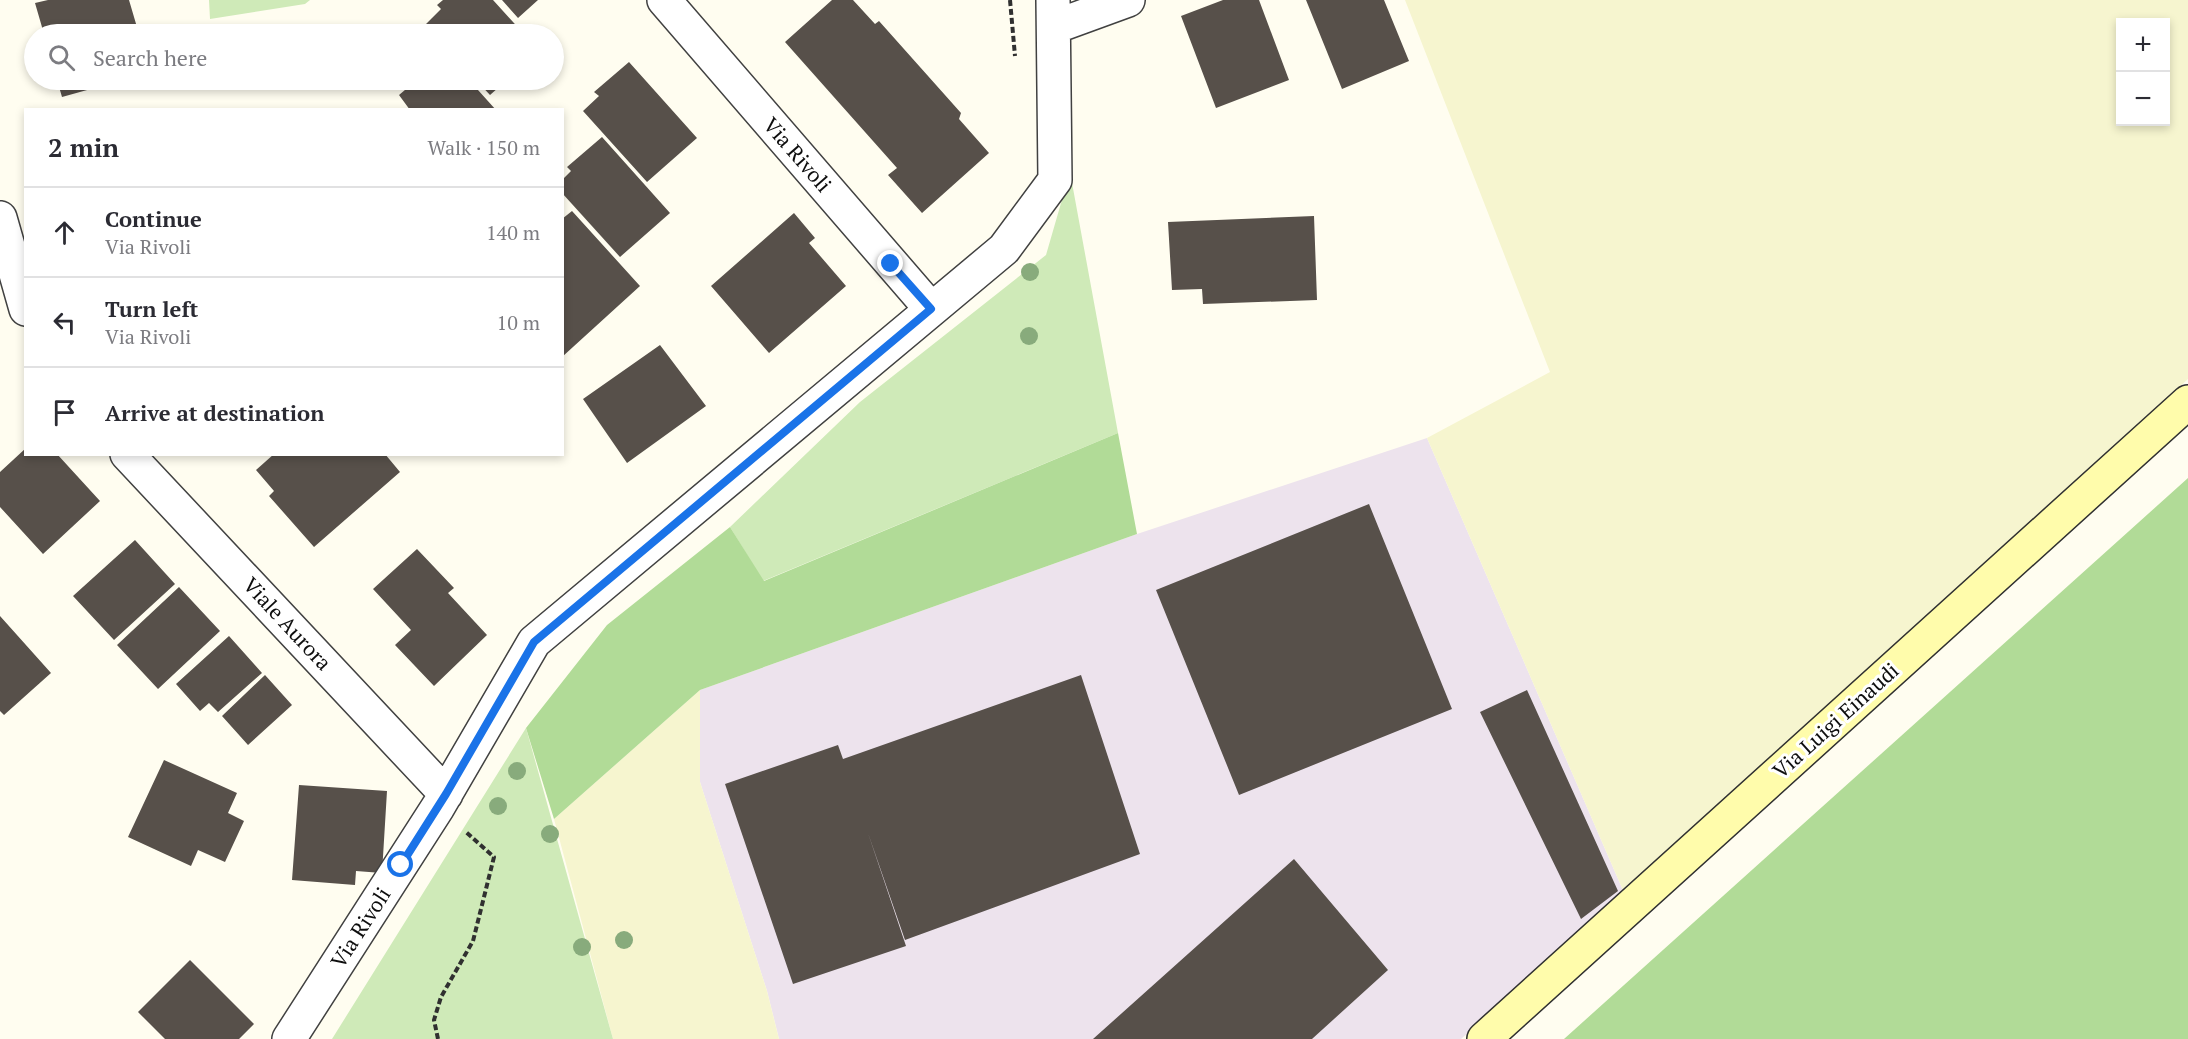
<!DOCTYPE html>
<meta charset="utf-8">
<style>
:root{--surface:#fff;--page:#f7f7f7;--text:#2b2b33;--muted:#7c7c81;--line:#e1e1e2}
body{margin:0;font-family:"PT Serif",serif;background:var(--page);color:var(--text)}
.controls{position:absolute;right:18px;top:18px;display:grid;overflow:hidden;border-radius:0px;box-shadow:0 3px 9px #0003}
.controls button{width:54px;height:54px;display:grid;place-items:center;padding:0;border:0;border-bottom:2px solid var(--line);background:var(--surface);color:var(--text);font:30px sans-serif}
.stop{position:absolute;width:18px;height:18px;margin:-14px;border:4px solid #1a73e8;border-radius:50%;background:#fff}
.stop.end{background:#1a73e8;border-color:#fff;box-shadow:0 2px 6px #0008}
.list{margin:0;padding:0;list-style:none}
h2{display:flex;justify-content:space-between;align-items:center;height:78px;margin:0;padding:0 24px;font-size:26px}
h2 small{font-size:20px;font-weight:400;color:var(--muted)}
.list li{display:grid;grid-template-columns:39px 1fr auto;gap:18px;align-items:center;box-sizing:border-box;height:90px;padding:0 24px;border-top:2px solid var(--line)}
.list b{display:block;font-size:22px;white-space:nowrap}
.list p{margin:0;font-size:20px;white-space:nowrap;color:var(--muted)}
.list em{font-size:20px;font-style:normal;color:var(--muted)}
.icon{flex:none;width:33px;height:33px;fill:none;stroke:currentColor;stroke-width:2;stroke-linecap:round;stroke-linejoin:round}
.map{position:relative;flex:none;width:2188px;height:1039px;overflow:hidden}
.search{position:absolute;background:var(--surface);box-shadow:0 3px 9px #0003;left:24px;top:24px;width:540px;height:66px;display:flex;align-items:center;gap:15px;box-sizing:border-box;padding:0 21px;border-radius:33px;color:var(--muted);font-size:22px}
.panel{position:absolute;background:var(--surface);box-shadow:0 3px 9px #0003;left:24px;top:108px;width:540px;height:348px;border-radius:0px}
.map>svg:first-child{display:block}
.industrial{fill:#ede3ed}
.farmland{fill:#f6f5cf;fill-rule:evenodd}
.green{fill:#cfeab8}
.forest{fill:#b1db97}
.building{fill:#57504a}
.lines{fill:none;stroke-linecap:round;stroke-linejoin:round}
.minor-casing{stroke:#414141;stroke-width:36}
.secondary-casing{stroke:#303030;stroke-width:36}
.path{stroke:#303030;stroke-width:4;stroke-dasharray:6 3;stroke-linecap:butt}
.minor{stroke:#fff;stroke-width:33}
.secondary{stroke:#fffcab;stroke-width:33}
.tree{fill:#88ab7c}
.route{stroke:#1a73e8;stroke-width:8}
.labels{text-anchor:middle;stroke-width:6;stroke-linejoin:round;paint-order:stroke}
.street-label{font-size:21px;fill:#0e0e0e;stroke:#fff}
</style>
<div class="map">
<svg width="2188" height="1039" viewBox="0 0 2188 1039">
<rect width="100%" height="100%" fill="#fffdf0"/>
<!-- industrial -->
<path class="industrial" d="M1427 438 1625 895 1461 1039H779L767 991 700 782V690L1137 534Z"/>
<!-- farmland -->
<path class="farmland" d="M1405 0H2188V379L1625 895 1427 438 1550 372ZM2120 22H2166V122H2120Z
M700 690V782L767 991 779 1039H613L554 819Z"/>
<!-- green -->
<path class="green" d="M209 0H310L305 4 210 19Z
M1070 172 1118 433 763 581 730 527 860 402 1046 255Z
M526 728 613 1039H332Z"/>
<!-- forest -->
<path class="forest" d="M1118 433 1137 534 700 690 554 819 526 728 607 625 730 527 764 581Z
M2188 478V1039H1564Z"/>
<!-- building -->
<path class="building" d="M48 0H129L139 34H44L35 3Z
M443 0H493L524 34H435L426 24 441 9 437 5Z
M502 0H538L518 18Z
M832 0H853L875 24 879 21 961 113 959 119 989 153 922 213 888 175 897 168 785 42Z
M1223 0H1259L1289 80 1216 108 1181 16Z
M1306 0H1384L1409 61 1342 89Z
M629 62 697 138 647 182 583 111 599 96 594 92Z
M57 80H123L62 97Z
M408 80H469L496 110H410L399 95 412 84Z
M476 80H507L490 95Z
M602 137 670 213 620 257 562 193V180L571 171 567 167Z
M572 211 640 286 562 357V219Z
M794 213 815 238 809 243 846 286 769 353 711 286Z
M1314 216 1317 300 1203 304 1202 289 1172 290 1168 222Z
M660 345 706 406 627 463 583 399Z
M26 448V454H57L100 501 43 554 0 507V472Z
M274 454H385L400 472 314 547 269 496 274 491 256 470Z
M1369 504 1452 709 1239 795 1156 590Z
M135 540 175 584 114 640 73 596Z
M417 549 454 588 448 593 487 635 434 686 395 645 411 630 373 589Z
M179 587 220 631 158 689 117 645Z
M0 616 51 673 4 715 0 711Z
M229 636 262 673 218 712 209 703 200 711 176 684Z
M265 675 292 705 248 745 222 716Z
M1081 675 1140 854 905 940 868 833 906 946 793 984 725 784 838 745 843 759Z
M1527 690 1618 891 1581 919 1480 712Z
M164 760 237 793 228 813 244 821 225 862 198 850 191 866 128 837Z
M299 785 387 791 382 873 356 871 355 885 292 880Z
M1294 859 1388 970 1312 1039H1093Z
M190 960 254 1024 239 1039H165L138 1012Z"/>
<g class="lines">
<defs>
<path id="minor" d="M664 0 931 309
M1054 27 1128 0
M0 218 26 309
M127 454 446 794
M289 1039 438 807 534 642 1004 249 1055 180 1053 0"/>
<path id="secondary" d="M1484 1039 2188 402"/>
</defs>
<!-- minor casing -->
<use href="#minor" class="minor-casing"/>
<!-- secondary casing -->
<use href="#secondary" class="secondary-casing"/>
<!-- path -->
<path class="path" d="M1010 0 1015 56
M438 1039 434 1020 441 997 473 941 494 857 466 832"/>
<!-- minor -->
<use href="#minor" class="minor"/>
<!-- secondary -->
<use href="#secondary" class="secondary"/>
</g>
<!-- trees -->
<g class="tree">
<circle cx="1030" cy="272" r="9"/>
<circle cx="1029" cy="336" r="9"/>
<circle cx="517" cy="771" r="9"/>
<circle cx="498" cy="806" r="9"/>
<circle cx="550" cy="834" r="9"/>
<circle cx="624" cy="940" r="9"/>
<circle cx="582" cy="947" r="9"/>
</g>
<g class="lines">
<!-- route -->
<path class="route" d="M401 865 446 794 534 642 931 309 891 264"/>
</g>
<g class="labels">
<!-- street labels -->
<g class="street-label">
<text transform="translate(797 155) rotate(49)" y="7">Via Rivoli</text>
<text transform="translate(287 624) rotate(47)" y="7">Viale Aurora</text>
<text transform="translate(1836 721) rotate(-42)" y="7">Via Luigi Einaudi</text>
<text transform="translate(361 928) rotate(-57)" y="7">Via Rivoli</text>
</g>
</g>
</svg>
<div class="controls">
<button>+</button>
<button>−</button>
</div>
<div class="stop" style="left:401px;top:865px"></div>
<div class="stop end" style="left:891px;top:264px"></div>
<div class="search"><svg class="icon" aria-label="search" viewBox="0 0 24 24"><circle cx="10" cy="10" r="6"/><path d="M15 15l6 6"/></svg>Search here</div>
<section class="panel">
<h2>2 min<small>Walk · 150 m</small></h2>
<ul class="list">
<li><svg class="icon" aria-label="ahead" viewBox="0 0 24 24"><path d="M12 20V5M6 11l6-6 6 6"/></svg><div><b>Continue</b><p>Via Rivoli</p></div><em>140 m</em></li>
<li><svg class="icon" aria-label="left" viewBox="0 0 24 24"><path d="M17 20v-9H6M10 6l-5 5 5 5"/></svg><div><b>Turn left</b><p>Via Rivoli</p></div><em>10 m</em></li>
<li><svg class="icon" aria-label="arrive" viewBox="0 0 24 24"><path d="M6 21V4h12l-3 4 3 4H6"/></svg><div><b>Arrive at destination</b></div></li>
</ul>
</section>
</div>
